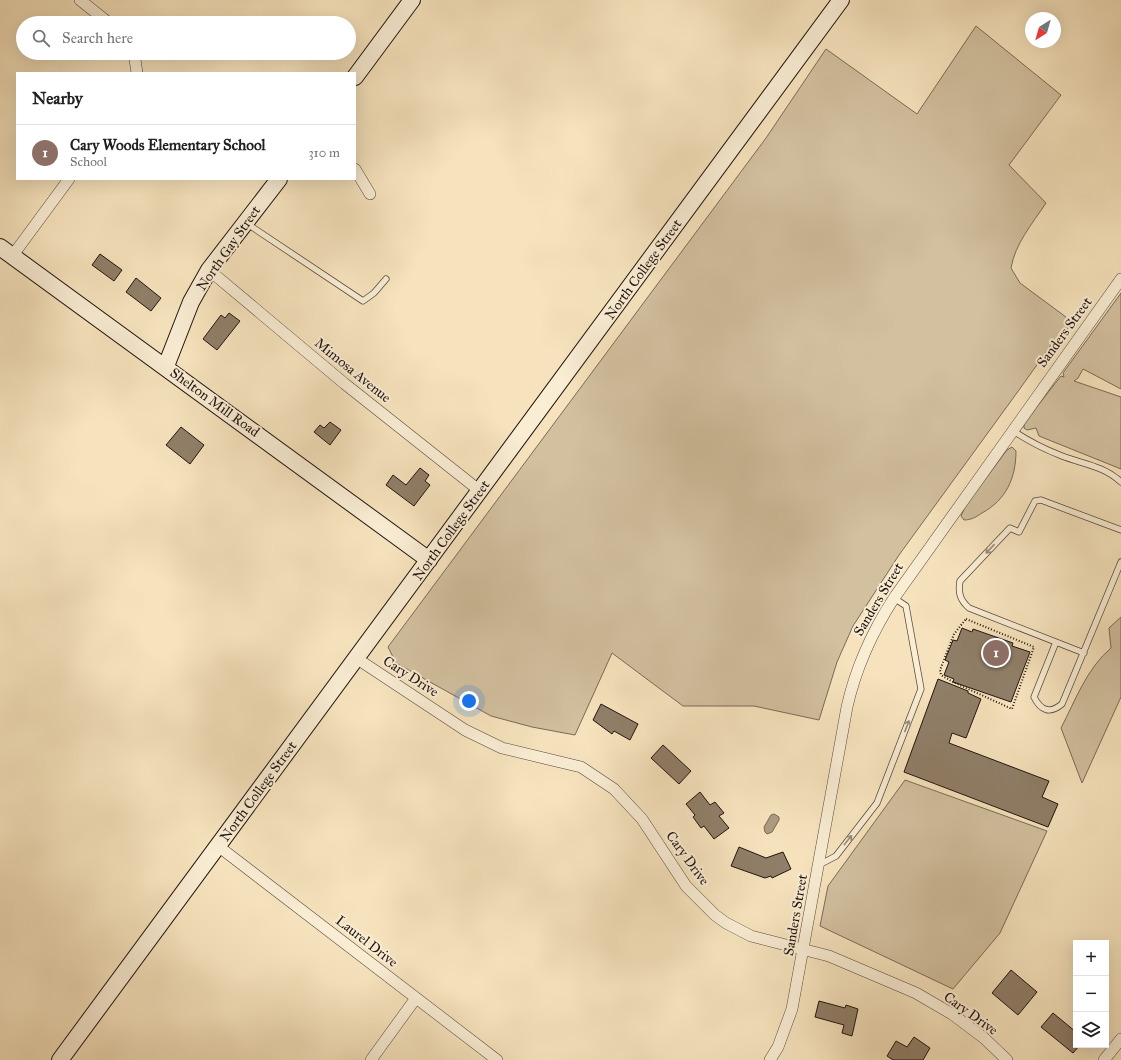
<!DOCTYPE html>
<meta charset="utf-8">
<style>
:root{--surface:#fff;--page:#f2f2f2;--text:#202124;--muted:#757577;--line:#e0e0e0;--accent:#8f2418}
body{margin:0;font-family:"IM FELL Great Primer",serif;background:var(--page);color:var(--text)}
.controls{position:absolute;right:12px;bottom:12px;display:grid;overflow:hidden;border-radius:0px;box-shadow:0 4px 16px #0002}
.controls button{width:36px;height:36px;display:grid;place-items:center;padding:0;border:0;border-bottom:1px solid var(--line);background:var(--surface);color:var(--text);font:20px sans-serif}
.compass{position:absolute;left:1025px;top:12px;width:36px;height:36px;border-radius:50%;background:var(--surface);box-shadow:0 4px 16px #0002;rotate:217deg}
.you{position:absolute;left:469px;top:701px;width:14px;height:14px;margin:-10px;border:3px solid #fff;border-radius:50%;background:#1a73e8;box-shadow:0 0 0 6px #1a73e833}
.badge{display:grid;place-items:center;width:26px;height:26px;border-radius:50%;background:var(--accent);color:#fff;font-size:13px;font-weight:700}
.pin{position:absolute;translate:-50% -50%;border:2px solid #fff;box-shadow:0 1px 4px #0006}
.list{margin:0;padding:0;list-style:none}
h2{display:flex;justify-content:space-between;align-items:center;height:52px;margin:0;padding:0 16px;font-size:17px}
h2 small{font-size:13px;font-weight:400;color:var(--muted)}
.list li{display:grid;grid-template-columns:26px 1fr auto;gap:12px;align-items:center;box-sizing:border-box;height:56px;padding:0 16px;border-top:1px solid var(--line)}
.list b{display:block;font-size:15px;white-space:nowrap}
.list p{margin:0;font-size:13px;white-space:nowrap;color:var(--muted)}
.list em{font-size:13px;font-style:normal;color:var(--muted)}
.icon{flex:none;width:22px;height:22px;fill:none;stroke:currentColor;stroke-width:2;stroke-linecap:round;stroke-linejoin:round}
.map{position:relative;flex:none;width:1121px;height:1060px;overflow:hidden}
.search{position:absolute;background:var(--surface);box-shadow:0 4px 16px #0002;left:16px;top:16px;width:340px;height:44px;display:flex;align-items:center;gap:10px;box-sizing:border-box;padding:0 14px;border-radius:22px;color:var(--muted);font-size:15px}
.panel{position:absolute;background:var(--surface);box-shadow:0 4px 16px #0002;left:16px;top:72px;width:340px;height:108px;border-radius:0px}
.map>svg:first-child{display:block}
.green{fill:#d2c09f;stroke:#7a6a56}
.water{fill:#ae9c82;stroke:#766554}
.building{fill:#907f69;stroke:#21130e}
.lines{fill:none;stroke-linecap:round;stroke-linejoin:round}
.lane-casing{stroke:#56473a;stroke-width:7}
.street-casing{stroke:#56473a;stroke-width:12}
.secondary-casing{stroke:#21130e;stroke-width:18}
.path{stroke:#21130e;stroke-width:2;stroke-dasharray:1 2;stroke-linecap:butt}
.lane{stroke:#f9edd4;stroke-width:5.5}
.street{stroke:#f9edd4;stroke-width:11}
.secondary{stroke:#f9edd4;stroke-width:16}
.oneway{stroke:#988b7b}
.labels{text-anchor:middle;stroke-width:4;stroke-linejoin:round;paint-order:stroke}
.street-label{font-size:14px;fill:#21130e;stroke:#f9edd4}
</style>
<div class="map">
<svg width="1121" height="1060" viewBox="0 0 1121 1060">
<rect width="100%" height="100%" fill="#f6e3bd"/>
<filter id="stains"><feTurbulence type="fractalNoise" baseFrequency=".005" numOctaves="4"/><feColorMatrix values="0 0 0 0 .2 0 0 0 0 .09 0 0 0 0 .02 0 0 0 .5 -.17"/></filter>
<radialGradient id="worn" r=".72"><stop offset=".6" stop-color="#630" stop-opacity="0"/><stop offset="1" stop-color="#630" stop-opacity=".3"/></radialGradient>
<!-- green -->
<path class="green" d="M976 26 1061 95 1009 165 1046 203C1032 224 1015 244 1011 268L1020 283 1074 323 1054 341 1019 390 899 555 853 626 837 662 819 720 754 706H683L612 653 575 735 532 727 491 716 396 663 388 647 766 138 826 49 917 114Z
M1121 293V389L1083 369 1078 378 1074 381 1121 397V469L1039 436 1036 428 1027 430 1024 428V423L1061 376 1064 377 1063 373Z
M1012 447 1016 451C1016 478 1006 500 982 513 976 517 971 520 964 520L961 516 966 505 1007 450Z
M1121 617V697L1082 783 1061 728C1075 701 1087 668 1111 648L1109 628Z
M905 780 1047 831 1000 933 953 989 820 926 828 886Z"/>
<!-- water -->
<path class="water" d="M774 814 779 817V820L772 832 767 834 765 832 764 827 771 815Z"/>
<!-- building -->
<path class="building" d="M100 254 122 270 114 281 92 265Z
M136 278 161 298 151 311 126 292Z
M229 313 240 321 217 350 203 339 221 315 225 318Z
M330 422 341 430 330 445 314 432 320 425 324 428Z
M181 427 204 445 190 464 166 445Z
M420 468 429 475 425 481 430 485 414 506 386 485 393 475 406 485Z
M962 628 972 632 973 629 1013 643 1012 646 1030 652 1011 702 953 682 954 679 944 675 949 662 945 660 953 640 957 641Z
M938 679 968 691V693L981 699 966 738 952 733 949 743 1049 781 1042 797 1058 804 1048 827 904 772Z
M601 704 638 724 630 740 614 731 612 734 593 720Z
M663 745 691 771 679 784 651 758Z
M700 792 710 805 715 802 724 813 719 816 729 828 714 839 704 826 701 828 693 817 695 815 686 804Z
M739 847 766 858 783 852 791 869 772 878 771 876 765 878 731 866Z
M1011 970 1037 992 1018 1015 992 993Z
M819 1001 845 1008 846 1005 858 1009 852 1036 842 1033 844 1025 815 1017Z
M1053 1013 1076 1032V1045H1080L1073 1053 1041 1027Z
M914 1037 930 1048 923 1060H893L887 1056 896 1041 907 1047Z"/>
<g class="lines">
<defs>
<path id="lane" d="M246 223 363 301 374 293 386 279
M1012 430C1028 441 1044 449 1062 456 1083 464 1104 466 1121 482
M1056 642 1034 697C1041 711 1050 714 1062 704L1121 562
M1084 653 969 608C960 600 958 593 960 581L1010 528 1019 532 1035 501 1041 500 1121 530
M819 865 836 856 877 803 921 689 906 606 894 598"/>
<path id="street" d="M80 0 109 23
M134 53 137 73
M355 169 370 194
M13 255 69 179
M209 270 345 384 480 491
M356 658 465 730 502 748 581 767 614 789 642 819 686 886 715 915 726 923 751 936 829 956 916 993 952 1014 984 1038 1007 1060
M218 846 497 1060
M371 1060 416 998
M770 1060 778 1047 792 1009 847 707C856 667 872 632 894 598L1121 279
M1104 1060 1121 1039"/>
<path id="secondary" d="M355 77 412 0
M0 247 429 560
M166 366 191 302 209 270 279 179
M60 1060 841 0"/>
</defs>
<!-- lane casing -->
<use href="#lane" class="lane-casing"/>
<!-- street casing -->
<use href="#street" class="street-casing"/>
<!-- secondary casing -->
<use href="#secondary" class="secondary-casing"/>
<!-- path -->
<path class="path" d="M966 619 1034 647 1012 709 953 682 941 675 940 670 954 634Z"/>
<!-- lane -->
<use href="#lane" class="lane"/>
<!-- street -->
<use href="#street" class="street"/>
<!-- secondary -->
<use href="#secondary" class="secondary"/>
</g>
<!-- one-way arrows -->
<defs><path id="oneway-shaft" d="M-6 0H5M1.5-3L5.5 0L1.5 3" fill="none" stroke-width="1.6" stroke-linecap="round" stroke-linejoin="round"/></defs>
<g class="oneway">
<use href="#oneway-shaft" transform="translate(990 549) rotate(133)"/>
<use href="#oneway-shaft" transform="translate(907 726) rotate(-69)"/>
<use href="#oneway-shaft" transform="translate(848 840) rotate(-51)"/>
</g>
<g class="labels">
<!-- street labels -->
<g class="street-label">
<text transform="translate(228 248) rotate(-55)" y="5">North Gay Street</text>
<text transform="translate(643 269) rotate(-54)" y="5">North College Street</text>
<text transform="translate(1064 332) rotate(-54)" y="5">Sanders Street</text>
<text transform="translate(353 370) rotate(39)" y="5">Mimosa Avenue</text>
<text transform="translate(215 402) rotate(36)" y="5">Shelton Mill Road</text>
<text transform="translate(451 530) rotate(-54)" y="5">North College Street</text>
<text transform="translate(878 599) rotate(-59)" y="5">Sanders Street</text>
<text transform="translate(411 676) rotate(33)" y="5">Cary Drive</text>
<text transform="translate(258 791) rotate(-54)" y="5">North College Street</text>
<text transform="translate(688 858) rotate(54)" y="5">Cary Drive</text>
<text transform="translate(795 915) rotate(-80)" y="5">Sanders Street</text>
<text transform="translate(367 941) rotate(38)" y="5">Laurel Drive</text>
<text transform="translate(971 1013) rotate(36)" y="5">Cary Drive</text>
</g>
</g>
<rect width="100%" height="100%" filter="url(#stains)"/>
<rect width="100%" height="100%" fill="url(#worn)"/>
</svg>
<div class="controls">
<button>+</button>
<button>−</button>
<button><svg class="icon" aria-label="layers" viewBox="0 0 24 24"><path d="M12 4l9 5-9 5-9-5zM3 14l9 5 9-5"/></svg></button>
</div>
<svg class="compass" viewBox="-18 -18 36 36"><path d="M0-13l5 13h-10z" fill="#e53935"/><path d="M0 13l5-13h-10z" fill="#757577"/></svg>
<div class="you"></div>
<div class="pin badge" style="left:996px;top:653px;background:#8d6e63">1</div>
<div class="search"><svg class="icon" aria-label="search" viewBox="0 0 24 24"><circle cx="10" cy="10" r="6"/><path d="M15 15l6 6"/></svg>Search here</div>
<section class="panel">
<h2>Nearby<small></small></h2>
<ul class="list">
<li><span class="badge" style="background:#8d6e63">1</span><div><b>Cary Woods Elementary School</b><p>School</p></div><em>310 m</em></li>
</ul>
</section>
</div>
